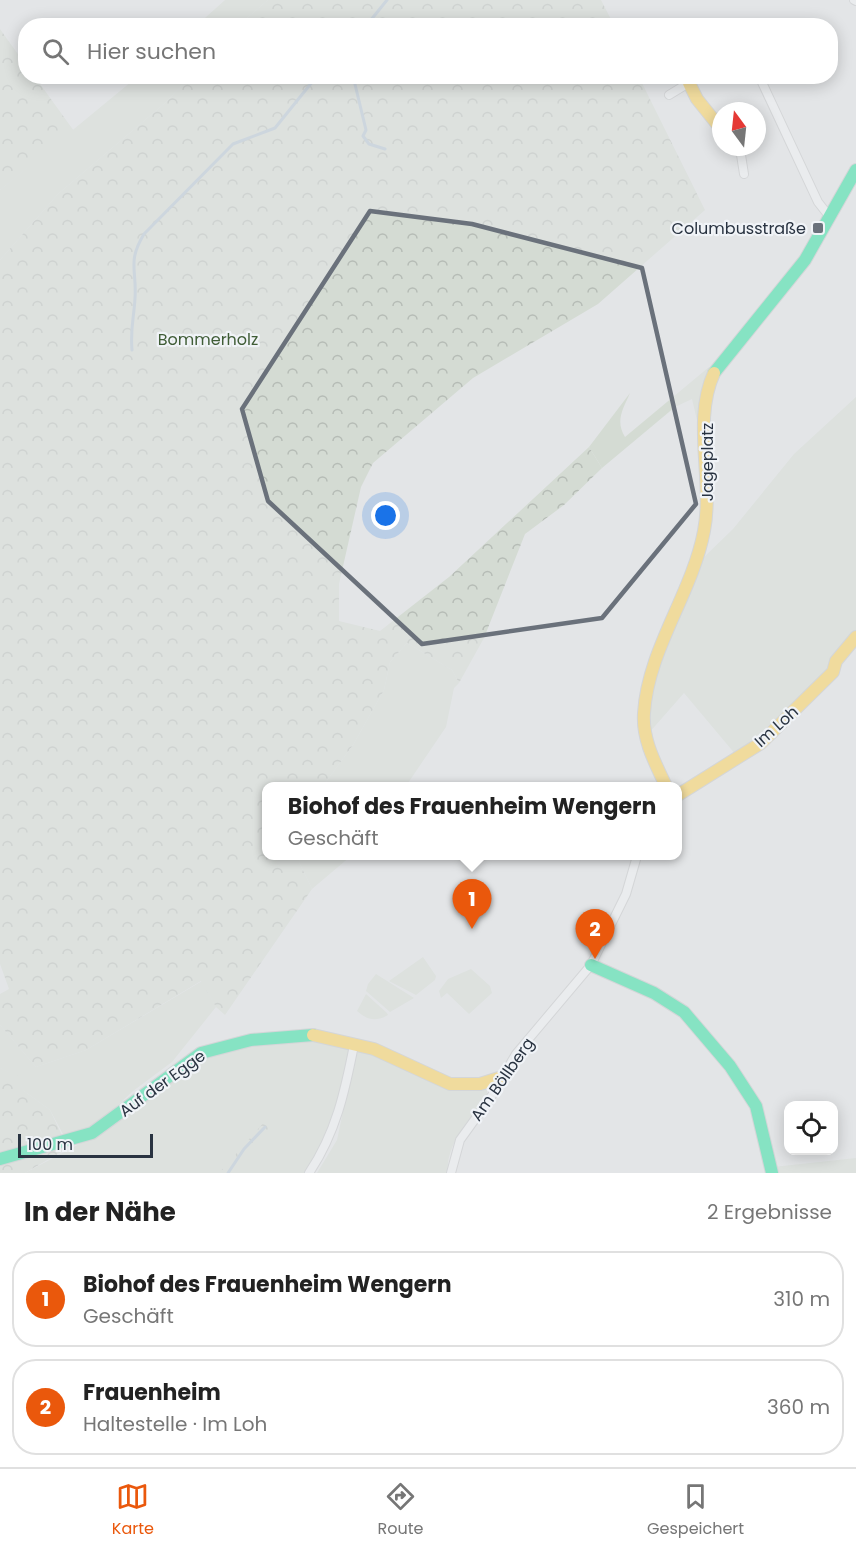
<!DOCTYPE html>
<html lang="de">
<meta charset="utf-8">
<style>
:root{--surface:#fff;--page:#f6f6f6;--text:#222;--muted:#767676;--line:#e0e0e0;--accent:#ea580c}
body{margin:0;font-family:Poppins,sans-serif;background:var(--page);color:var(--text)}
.controls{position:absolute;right:18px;bottom:18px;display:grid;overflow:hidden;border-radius:12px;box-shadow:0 3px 15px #0003}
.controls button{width:54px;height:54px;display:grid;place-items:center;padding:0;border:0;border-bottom:2px solid var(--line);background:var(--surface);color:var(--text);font:30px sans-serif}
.compass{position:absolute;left:712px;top:102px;width:54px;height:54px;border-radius:50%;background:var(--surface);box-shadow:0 3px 15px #0003;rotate:345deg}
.scale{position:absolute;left:18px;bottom:15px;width:135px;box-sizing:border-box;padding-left:6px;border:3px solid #293341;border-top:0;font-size:16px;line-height:21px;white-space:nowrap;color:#293341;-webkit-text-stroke:4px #f0f3f7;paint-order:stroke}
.you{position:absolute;left:386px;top:516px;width:21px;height:21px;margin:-15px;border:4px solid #fff;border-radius:50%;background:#1a73e8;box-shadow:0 0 0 9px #1a73e833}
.badge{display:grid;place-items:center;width:39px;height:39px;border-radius:50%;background:var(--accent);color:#fff;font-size:20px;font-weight:700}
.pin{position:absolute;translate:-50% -50px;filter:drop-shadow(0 2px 3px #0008)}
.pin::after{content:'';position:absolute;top:32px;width:21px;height:18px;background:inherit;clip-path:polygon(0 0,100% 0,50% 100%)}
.popup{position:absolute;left:262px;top:782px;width:420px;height:78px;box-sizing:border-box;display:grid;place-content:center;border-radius:12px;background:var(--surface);filter:drop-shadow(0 2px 4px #0005);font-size:20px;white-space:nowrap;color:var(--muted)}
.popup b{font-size:22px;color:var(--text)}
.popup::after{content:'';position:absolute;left:50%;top:100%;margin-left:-12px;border:12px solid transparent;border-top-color:var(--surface)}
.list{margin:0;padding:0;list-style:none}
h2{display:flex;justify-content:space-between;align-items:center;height:78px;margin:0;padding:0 24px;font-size:26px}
h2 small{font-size:20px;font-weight:400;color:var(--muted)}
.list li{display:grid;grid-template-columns:39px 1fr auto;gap:18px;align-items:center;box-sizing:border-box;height:96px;margin:0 12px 12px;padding:0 12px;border:2px solid var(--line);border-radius:24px}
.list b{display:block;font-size:22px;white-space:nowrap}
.list p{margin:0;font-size:20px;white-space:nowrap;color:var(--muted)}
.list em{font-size:20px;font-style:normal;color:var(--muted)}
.icon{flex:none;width:33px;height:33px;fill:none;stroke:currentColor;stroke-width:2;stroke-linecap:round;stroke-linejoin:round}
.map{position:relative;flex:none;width:856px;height:1173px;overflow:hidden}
.search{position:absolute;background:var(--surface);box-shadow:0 3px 15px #0003;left:18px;right:18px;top:18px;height:66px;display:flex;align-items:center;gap:15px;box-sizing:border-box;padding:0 21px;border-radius:24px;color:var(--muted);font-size:22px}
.sheet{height:294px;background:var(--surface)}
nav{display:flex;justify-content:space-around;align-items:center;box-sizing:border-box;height:84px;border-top:2px solid var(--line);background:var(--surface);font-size:16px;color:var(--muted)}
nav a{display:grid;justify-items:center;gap:3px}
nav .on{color:var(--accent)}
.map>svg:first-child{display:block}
.grass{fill:#d4dbd3}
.forest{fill:url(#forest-crowns)}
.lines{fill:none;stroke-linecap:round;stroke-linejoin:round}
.stream{stroke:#b1c3d2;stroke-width:3}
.street-casing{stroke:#c1c3c5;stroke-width:10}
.fast-casing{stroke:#c1c3c5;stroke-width:14}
.slow-casing{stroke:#c1c3c5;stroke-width:14}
.street{stroke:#f2f3f5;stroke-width:8}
.fast{stroke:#16e098;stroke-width:12}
.slow{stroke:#ffcf43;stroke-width:12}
.marked{fill:none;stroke:#6a717b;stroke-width:4.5;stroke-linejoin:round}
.poi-dot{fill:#6a717b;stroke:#f0f3f7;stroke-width:2}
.labels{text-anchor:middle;stroke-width:4.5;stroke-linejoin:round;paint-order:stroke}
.poi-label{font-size:16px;fill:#293341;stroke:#f0f3f7;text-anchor:end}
.park-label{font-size:16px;fill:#405d37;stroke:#f0f3f7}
.street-label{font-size:16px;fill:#293341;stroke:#f0f3f7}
</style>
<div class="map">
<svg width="856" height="1173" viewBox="0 0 856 1173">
<defs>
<pattern id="forest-crowns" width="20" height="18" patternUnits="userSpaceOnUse" patternTransform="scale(1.5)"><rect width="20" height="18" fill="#d4dbd3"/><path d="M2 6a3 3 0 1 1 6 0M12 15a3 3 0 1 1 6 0" fill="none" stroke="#b6bcb6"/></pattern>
</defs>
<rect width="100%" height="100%" fill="#e3e5e7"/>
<!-- grass -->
<path class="grass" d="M225 0H268L239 25 196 26Z
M137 77H190L165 103 58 194 0 260V190Z
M709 367 700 433 692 399 675 407 602 468 589 447 630 393C623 409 615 421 625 437Z
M856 397V633L826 674 736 755 684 693 648 734 649 692 700 561 733 529 794 454Z
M407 643 452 670 459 683 454 688 446 727 406 786H323L353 745 384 690 390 662Z
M300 856H351L312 889 299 862Z
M423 957 436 976 435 980 416 995 389 981Z
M471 969 490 986 492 993 469 1014 447 993 441 998 439 991 448 979Z
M376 974 414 998 390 1012 366 991 368 984Z
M202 981 216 1007 172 1062 133 1091 104 1118 87 1129 64 1136 50 1110 24 1091 16 1076 0 1068V1025L36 1067 86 1050Z
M366 994 387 1013 388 1015C376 1022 367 1020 357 1011Z
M314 1037 351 1046C341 1094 329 1129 307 1173H25L100 1133 195 1061 229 1046Z
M360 1051C403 1049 426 1103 487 1088V1096C471 1118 445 1144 448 1173H317L337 1140 355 1055Z
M856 1158V1173H777L773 1167Z"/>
<!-- forest -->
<path class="forest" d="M268 0H601L614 25H239Z
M0 29 25 64 26 76 35 77 74 131 0 190Z
M190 77H639L705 210 598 304 473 378 373 463 361 487 339 584V621L380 631 449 577 589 447 602 468 564 505 525 534 484 638 459 683 452 670 407 643 390 662 384 690 353 745 323 786H266V856H300L299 862 312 889 225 1015 216 1007 201 981 86 1050 36 1067 0 1025V994L9 989 0 964V260L58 194 165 103Z
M0 1068 17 1075 24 1091 50 1110 68 1148 25 1173H0Z
M266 1120 272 1125 234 1173H219Z"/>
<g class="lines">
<!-- stream -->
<path class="stream" d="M366 26 387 0
M353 76 366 130 363 136 369 144 385 149
M132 350C130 329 134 318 135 298 137 270 127 262 144 234L233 144 275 128 317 76
M228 1173 244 1149 265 1127"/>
<defs>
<path id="street" d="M854 0 856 1
M759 76 818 202 829 216
M669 95 700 76
M736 147 741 155 744 174
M309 1173C336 1133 345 1091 354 1045
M451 1173 460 1140 491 1097 516 1054 591 965 626 894 637 856"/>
<path id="fast" d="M714 373 805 260 856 170
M591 965 654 993 684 1012 730 1066 756 1106 772 1173
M0 1159 92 1133 201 1053 251 1040 313 1035"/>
<path id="slow" d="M689 83 697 99 721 129
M666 786C655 763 642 739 644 713 648 649 692 594 704 531 714 480 692 421 714 373
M678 795 761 743 833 672 836 661 856 637
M313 1035 374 1049 450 1084H480L499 1078"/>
</defs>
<!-- street casing -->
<use href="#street" class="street-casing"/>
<!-- fast casing -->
<use href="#fast" class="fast-casing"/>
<!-- slow casing -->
<use href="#slow" class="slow-casing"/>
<!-- street -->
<use href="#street" class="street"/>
<!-- fast -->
<use href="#fast" class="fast"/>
<!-- slow -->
<use href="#slow" class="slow"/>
</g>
<!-- marked area -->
<path d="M0 0H856V1173H0ZM370 211 472 224 642 268 696 504 602 618 422 644 268 501 242 409Z" fill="#e3e5e7" fill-opacity=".55" fill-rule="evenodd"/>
<path class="marked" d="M370 211 472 224 642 268 696 504 602 618 422 644 268 501 242 409Z"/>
<!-- markers -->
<rect class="poi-dot" x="812" y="222" width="12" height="12" rx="3"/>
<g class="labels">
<!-- poi labels -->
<g class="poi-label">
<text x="806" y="234">Columbusstraße</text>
</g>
<!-- park labels -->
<g class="park-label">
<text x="208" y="345">Bommerholz</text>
</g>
<!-- street labels -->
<g class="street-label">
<text transform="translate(707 462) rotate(-90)" y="6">Jageplatz</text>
<text transform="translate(776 726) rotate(-42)" y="6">Im Loh</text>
<text transform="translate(502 1079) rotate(-55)" y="6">Am Böllberg</text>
<text transform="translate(162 1083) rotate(-36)" y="6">Auf der Egge</text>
</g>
</g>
</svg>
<div class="controls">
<button><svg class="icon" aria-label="locate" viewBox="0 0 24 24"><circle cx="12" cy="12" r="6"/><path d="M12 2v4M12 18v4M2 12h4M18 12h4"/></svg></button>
</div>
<svg class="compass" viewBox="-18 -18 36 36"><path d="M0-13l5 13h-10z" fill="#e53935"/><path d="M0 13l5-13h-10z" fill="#767676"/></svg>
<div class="scale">100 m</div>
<div class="you"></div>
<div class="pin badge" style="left:472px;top:929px">1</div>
<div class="popup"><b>Biohof des Frauenheim Wengern</b>Geschäft</div>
<div class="pin badge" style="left:595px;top:959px">2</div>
<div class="search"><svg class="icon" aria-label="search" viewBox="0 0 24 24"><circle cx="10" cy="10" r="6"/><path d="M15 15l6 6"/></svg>Hier suchen</div>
</div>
<section class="sheet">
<h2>In der Nähe<small>2 Ergebnisse</small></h2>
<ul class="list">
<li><span class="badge">1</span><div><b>Biohof des Frauenheim Wengern</b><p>Geschäft</p></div><em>310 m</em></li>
<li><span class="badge">2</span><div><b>Frauenheim</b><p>Haltestelle · Im Loh</p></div><em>360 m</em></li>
</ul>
</section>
<nav>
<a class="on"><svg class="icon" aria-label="map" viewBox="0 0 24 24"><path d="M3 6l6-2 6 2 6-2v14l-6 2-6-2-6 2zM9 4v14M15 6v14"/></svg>Karte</a>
<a><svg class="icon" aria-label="directions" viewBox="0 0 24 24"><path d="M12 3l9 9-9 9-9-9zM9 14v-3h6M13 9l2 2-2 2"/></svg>Route</a>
<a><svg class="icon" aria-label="saved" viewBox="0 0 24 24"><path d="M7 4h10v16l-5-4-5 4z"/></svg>Gespeichert</a>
</nav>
